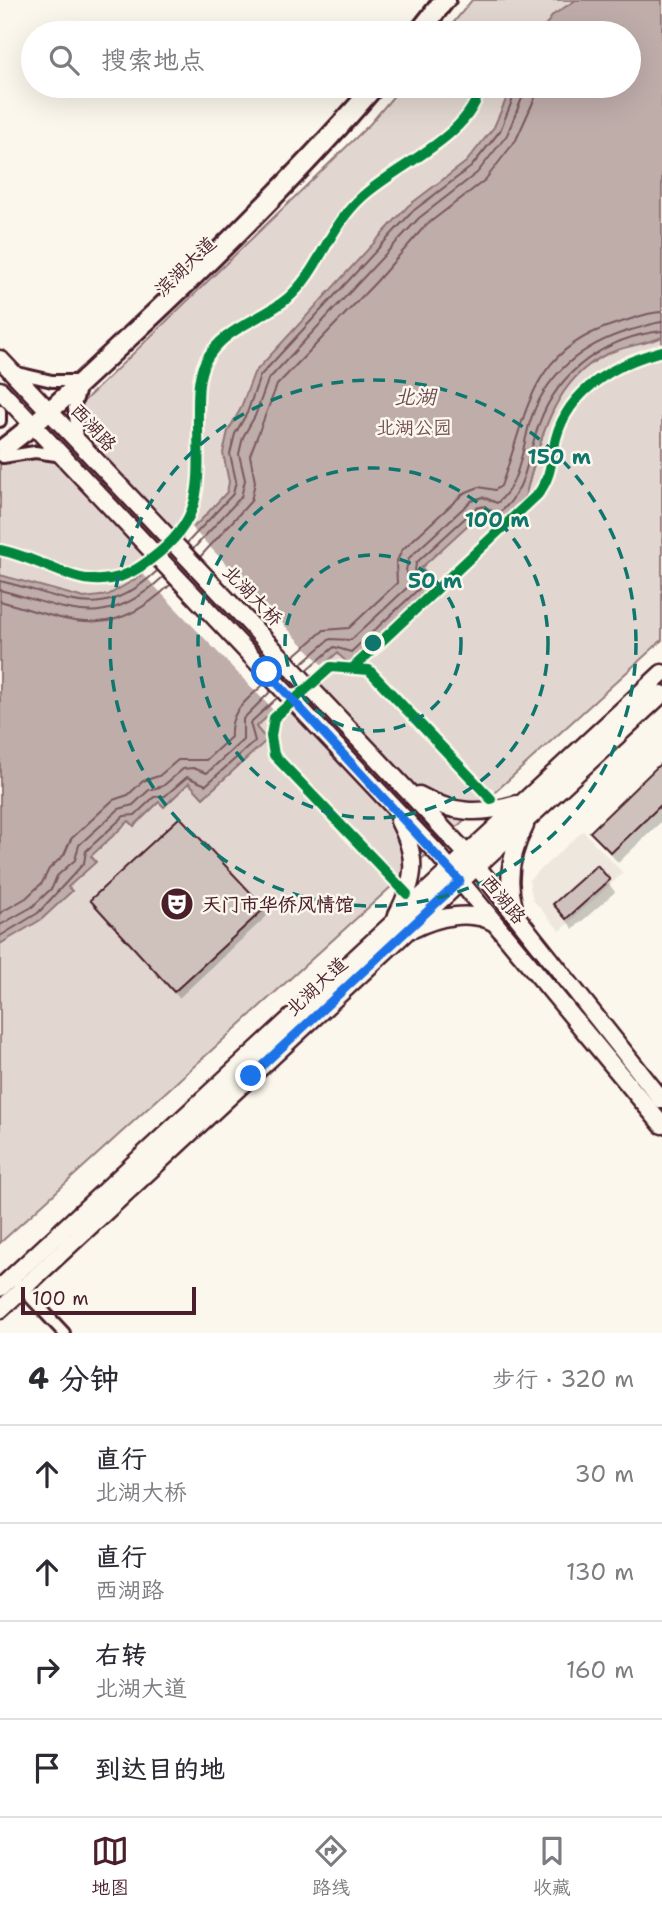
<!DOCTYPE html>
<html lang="zh">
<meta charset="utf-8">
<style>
:root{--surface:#fff;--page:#f2f2f3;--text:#2b2b33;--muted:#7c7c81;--line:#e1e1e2;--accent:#4a1f2b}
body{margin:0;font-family:"Shantell Sans","LXGW WenKai TC",sans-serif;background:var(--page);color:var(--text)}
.scale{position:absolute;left:21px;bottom:18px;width:175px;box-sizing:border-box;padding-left:7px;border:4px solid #4a1f2b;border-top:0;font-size:19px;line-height:24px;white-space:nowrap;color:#4a1f2b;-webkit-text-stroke:5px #fbf7ec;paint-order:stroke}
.stop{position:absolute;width:21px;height:21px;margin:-16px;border:5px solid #1a73e8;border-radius:50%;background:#fff}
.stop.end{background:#1a73e8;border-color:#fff;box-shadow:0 2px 7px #0008}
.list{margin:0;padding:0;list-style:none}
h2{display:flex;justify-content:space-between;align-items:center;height:91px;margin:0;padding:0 28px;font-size:30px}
h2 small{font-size:23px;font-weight:400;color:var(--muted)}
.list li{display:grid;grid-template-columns:46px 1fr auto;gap:21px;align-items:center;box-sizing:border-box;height:98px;padding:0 28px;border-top:2px solid var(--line)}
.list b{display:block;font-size:26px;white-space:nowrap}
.list p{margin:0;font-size:23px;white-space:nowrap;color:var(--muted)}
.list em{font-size:23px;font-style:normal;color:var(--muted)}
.icon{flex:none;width:38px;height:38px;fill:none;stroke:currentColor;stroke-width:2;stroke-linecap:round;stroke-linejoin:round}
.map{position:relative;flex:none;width:662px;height:1333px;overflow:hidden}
.search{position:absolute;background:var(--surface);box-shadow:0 7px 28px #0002;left:21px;right:21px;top:21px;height:77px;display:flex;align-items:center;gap:18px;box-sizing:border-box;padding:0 24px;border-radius:38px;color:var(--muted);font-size:26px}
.sheet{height:483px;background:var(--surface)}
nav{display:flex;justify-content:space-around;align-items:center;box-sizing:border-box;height:98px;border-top:2px solid var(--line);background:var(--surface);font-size:19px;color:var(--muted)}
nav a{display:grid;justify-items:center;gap:4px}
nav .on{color:var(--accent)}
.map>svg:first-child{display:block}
.built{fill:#eee7de}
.green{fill:#e2d7d0;stroke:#967b7e;stroke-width:2}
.water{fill:#bfadaa;stroke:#907477;stroke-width:2}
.pier{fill:#fbf7ec}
.shadow{fill:#0003}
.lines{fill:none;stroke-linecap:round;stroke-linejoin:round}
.shore{stroke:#79585e;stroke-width:2}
.building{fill:#cfc2bc;stroke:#4a1f2b;stroke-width:2}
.street-casing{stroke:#4a1f2b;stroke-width:16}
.secondary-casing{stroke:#4a1f2b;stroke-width:21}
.street{stroke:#fbf7ec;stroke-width:10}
.secondary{stroke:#fbf7ec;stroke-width:16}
.cycleway-casing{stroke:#fbf7ec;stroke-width:15}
.cycleway{stroke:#00873e;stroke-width:10}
.route{stroke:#1a73e8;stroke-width:9}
.ring{fill:none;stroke:#0f766e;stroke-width:3.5;stroke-dasharray:12 9}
.labels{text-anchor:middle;stroke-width:5;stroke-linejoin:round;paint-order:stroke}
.street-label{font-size:19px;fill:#4a1f2b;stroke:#fbf7ec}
.park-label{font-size:19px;fill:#704d54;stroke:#fbf7ec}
.poi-label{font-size:19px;font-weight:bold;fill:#4a1f2b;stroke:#fbf7ec;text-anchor:start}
.water-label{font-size:21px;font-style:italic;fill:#6d4a51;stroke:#fbf7ec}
.centre{fill:#0f766e;stroke:#fbf7ec;stroke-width:3.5}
.ring-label{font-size:21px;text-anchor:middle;font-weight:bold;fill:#0f766e;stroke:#fbf7ec;stroke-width:5;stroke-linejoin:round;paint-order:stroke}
</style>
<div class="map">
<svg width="662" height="1333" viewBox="0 0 662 1333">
<rect width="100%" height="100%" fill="#fbf7ec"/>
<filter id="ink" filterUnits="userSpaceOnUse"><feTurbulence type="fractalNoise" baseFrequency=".0143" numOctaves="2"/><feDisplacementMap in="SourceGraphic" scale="14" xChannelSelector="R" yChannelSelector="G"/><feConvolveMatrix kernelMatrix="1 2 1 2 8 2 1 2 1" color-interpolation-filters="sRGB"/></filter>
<g filter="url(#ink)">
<!-- built -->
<path class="built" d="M583 831 623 873 560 931 533 900 529 880Z"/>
<!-- green -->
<path class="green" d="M472 0H662V640L0 1243V465L49 435 370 124 402 86H629V33H445Z"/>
<!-- water -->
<path class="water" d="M576 0H662V337C644 345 622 346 605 355 551 382 540 444 525 497L496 527 482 512 421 568 435 583 349 664 337 653 256 727 267 740 203 798 189 783 164 807 159 802 134 826 129 821 91 856 96 862 68 887 72 891 42 919 0 944V575L84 598 108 595 141 576 201 520 227 492 229 482 223 453 228 431 240 410 254 373 408 206 466 162 494 127 512 86H629V33H540L553 15Z"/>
<!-- pier -->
<path class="pier" d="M190 526 325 668 276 713 141 572Z"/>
<!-- shadow -->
<path class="shadow" d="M662 765V821L618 863 592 832Z
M597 868 615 892 573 929 555 905Z
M92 901 263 909 267 916 179 998Z"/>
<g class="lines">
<!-- shore -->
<path class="shore" d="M187 543 233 494 236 481 230 454 235 434 247 413 260 376 413 211 471 167 500 131 518 86
M193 549 241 497 245 480 239 454 243 437 255 416 268 380 419 218 477 173 507 135 527 86
M200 557 251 501 255 482 250 455 277 385 376 282 425 226 485 180 516 140 535 98 537 86
M0 581C67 596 98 626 157 571
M0 590C69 608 103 633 163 577
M0 601C72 621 108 643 170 585
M294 656 324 630 349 628 397 583 396 563 402 550 464 493 479 487 495 490 501 486C528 414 528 351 615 324 630 320 647 312 662 312
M301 664 330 639 351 640 410 585 406 570 409 558 471 501 483 497 497 503C519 486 522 451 529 425 544 375 582 344 631 330 641 328 652 323 662 322
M307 670 334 647 351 652 423 585V581L415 571 416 563 476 508 485 506 497 515C528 491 526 459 539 424 558 371 606 337 662 331
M0 913 26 898 42 883 49 869 64 855 71 839 113 800 128 795 143 781 159 776 178 760H206L231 737C229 711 246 701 264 684
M0 925 32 907 52 888 57 876 75 860 79 845 119 809 133 805 149 790 163 786 183 769 193 768 207 773 243 740V719L271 691
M0 936 38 913 84 863 86 851 124 816 135 815 154 797 165 796 187 777 206 785 255 741 250 723 277 698"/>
</g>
<!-- building -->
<path class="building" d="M662 762V804L611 853 590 832Z
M180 817 265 908 174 992 90 900Z
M597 865 610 880 566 919 553 904Z"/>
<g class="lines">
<defs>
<path id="street" d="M413 33 439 0
M424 33 450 0
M13 372 52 381H76
M0 411V421
M78 438 74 408 80 389
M0 446C47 411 89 369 132 329 215 252 295 171 370 86
M0 455C48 421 89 380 132 340 219 259 303 176 380 86
M3 457 35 452 63 456
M18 1284 64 1333"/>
<path id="secondary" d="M0 359 467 854 662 1100
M0 390 437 853 662 1125
M419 795C453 814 480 815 517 804
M514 908C506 879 511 852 525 826
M397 915C416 878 418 858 399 821
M413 929C437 917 470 909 495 923
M0 1288 662 673
M0 1310 662 694"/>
</defs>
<!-- street casing -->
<use href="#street" class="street-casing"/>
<!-- secondary casing -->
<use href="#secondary" class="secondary-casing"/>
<!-- street -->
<use href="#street" class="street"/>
<!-- secondary -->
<use href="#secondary" class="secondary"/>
<defs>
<path id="cycleway" d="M0 550C51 560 89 601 140 567 211 520 197 483 198 409 198 393 198 377 205 362 223 327 261 321 288 298 320 270 328 227 363 196 397 165 473 135 480 86
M354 667 538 494C552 476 551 459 556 438 569 389 617 363 662 351
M407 894 274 755 271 736 274 718 331 667 369 670 491 799"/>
</defs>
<!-- cycleway casing -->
<use href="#cycleway" class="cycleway-casing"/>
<!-- cycleway -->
<use href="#cycleway" class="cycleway"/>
</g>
</g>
<g class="lines" filter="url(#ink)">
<!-- route -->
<path class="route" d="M251 1076 460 881 267 672"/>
</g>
<!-- distance rings -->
<g class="ring">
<circle cx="373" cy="643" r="88"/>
<circle cx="373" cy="643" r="175"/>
<circle cx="373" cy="643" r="263"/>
</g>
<!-- icons -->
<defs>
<symbol id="theatre-disc" viewBox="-11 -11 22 22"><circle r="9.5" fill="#4a1f2b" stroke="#fbf7ec"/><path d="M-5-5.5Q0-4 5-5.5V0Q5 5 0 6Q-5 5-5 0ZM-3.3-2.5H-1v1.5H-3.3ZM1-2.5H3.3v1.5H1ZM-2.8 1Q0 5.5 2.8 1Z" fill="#fff"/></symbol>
</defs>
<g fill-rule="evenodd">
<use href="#theatre-disc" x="158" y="885" width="38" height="38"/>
</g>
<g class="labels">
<!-- street labels -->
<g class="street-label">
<text transform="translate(185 266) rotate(-44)" y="7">滨湖大道</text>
<text transform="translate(94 427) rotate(47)" y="7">西湖路</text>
<text transform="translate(253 595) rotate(46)" y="7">北湖大桥</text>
<text transform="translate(504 899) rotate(50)" y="7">西湖路</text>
<text transform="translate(316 986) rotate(-43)" y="7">北湖大道</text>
</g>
<!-- park labels -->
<g class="park-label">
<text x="414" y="434">北湖公园</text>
</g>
<!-- poi labels -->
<g class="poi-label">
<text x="202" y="911">天门市华侨风情馆</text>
</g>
<!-- water labels -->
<g class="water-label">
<text x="415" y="404">北湖</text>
</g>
</g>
<circle cx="373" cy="643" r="10" class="centre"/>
<g class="ring-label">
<text x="559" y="464">150 m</text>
<text x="497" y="527">100 m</text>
<text x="435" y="588">50 m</text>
</g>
</svg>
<div class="scale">100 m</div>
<div class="stop" style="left:267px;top:672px"></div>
<div class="stop end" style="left:251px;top:1076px"></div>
<div class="search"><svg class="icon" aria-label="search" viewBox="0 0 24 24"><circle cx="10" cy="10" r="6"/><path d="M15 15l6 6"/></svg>搜索地点</div>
</div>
<section class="sheet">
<h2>4 分钟<small>步行 · 320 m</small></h2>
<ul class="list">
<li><svg class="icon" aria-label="ahead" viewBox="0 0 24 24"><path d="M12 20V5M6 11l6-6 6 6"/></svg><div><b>直行</b><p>北湖大桥</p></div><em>30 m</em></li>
<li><svg class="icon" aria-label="ahead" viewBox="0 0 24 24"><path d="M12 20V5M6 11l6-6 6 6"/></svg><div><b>直行</b><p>西湖路</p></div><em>130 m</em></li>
<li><svg class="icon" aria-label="right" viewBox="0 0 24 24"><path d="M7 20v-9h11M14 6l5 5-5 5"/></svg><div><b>右转</b><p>北湖大道</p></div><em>160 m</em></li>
<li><svg class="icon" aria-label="arrive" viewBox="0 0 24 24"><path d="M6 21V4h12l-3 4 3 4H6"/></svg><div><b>到达目的地</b></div></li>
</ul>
</section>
<nav>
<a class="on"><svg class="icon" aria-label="map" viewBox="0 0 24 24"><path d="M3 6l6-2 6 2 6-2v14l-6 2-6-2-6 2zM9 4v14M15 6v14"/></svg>地图</a>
<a><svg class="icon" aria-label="directions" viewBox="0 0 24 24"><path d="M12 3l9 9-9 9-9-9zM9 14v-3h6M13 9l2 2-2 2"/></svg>路线</a>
<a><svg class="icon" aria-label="saved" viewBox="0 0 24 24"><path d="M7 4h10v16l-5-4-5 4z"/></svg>收藏</a>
</nav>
